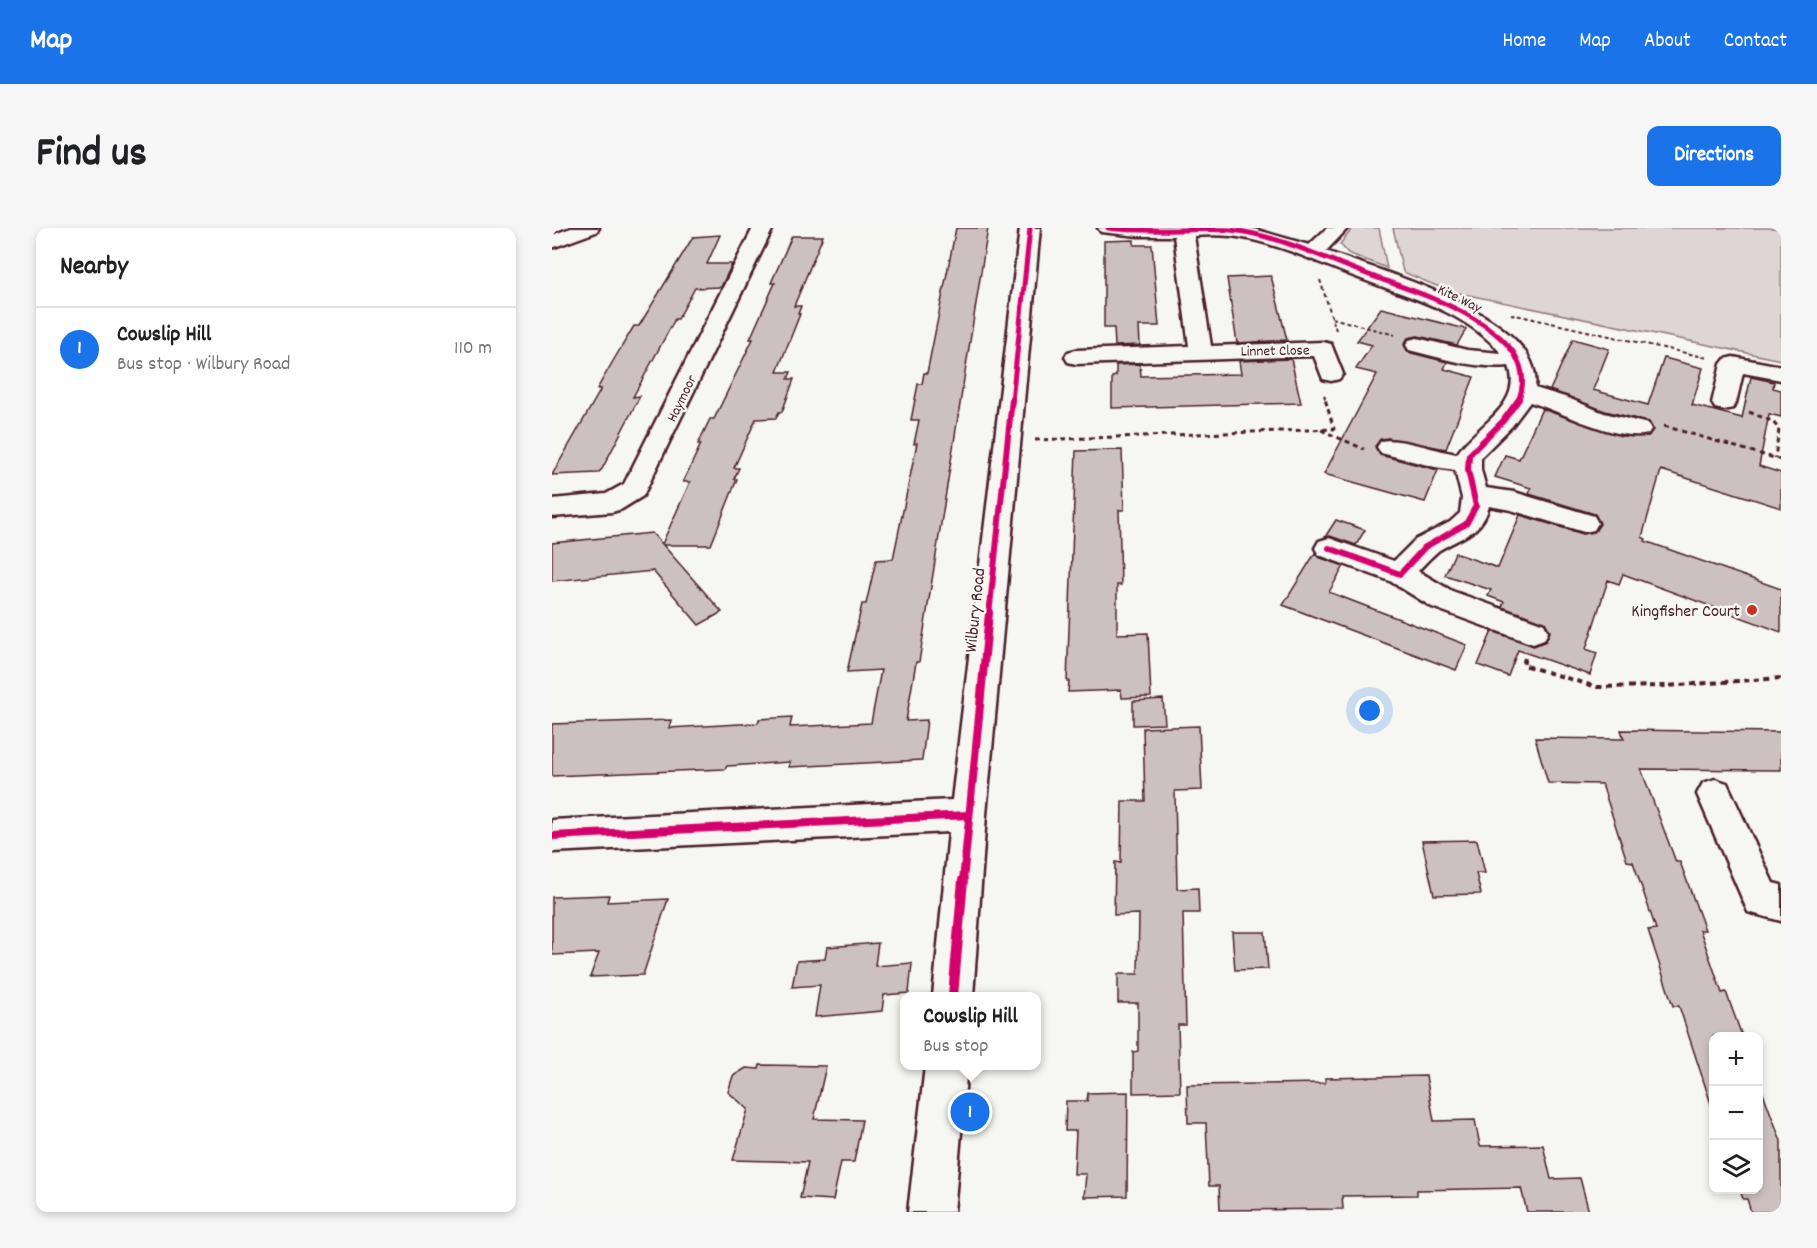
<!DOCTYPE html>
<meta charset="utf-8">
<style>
:root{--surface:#fff;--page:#f6f6f6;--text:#202124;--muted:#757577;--line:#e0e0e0;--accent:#1a73e8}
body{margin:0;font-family:Dekko,sans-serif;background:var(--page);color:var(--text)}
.controls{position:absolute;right:18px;bottom:18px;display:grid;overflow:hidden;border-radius:12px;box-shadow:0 3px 9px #0003}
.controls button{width:54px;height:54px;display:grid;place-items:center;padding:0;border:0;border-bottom:2px solid var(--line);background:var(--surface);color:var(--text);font:30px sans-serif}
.you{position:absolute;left:818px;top:483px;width:21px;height:21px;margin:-15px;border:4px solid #fff;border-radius:50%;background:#1a73e8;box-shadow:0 0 0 9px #1a73e833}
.badge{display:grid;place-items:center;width:39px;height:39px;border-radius:50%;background:var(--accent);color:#fff;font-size:20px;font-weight:700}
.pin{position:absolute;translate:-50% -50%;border:3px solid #fff;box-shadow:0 2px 6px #0006}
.popup{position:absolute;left:348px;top:764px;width:141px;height:78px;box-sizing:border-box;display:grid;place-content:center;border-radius:12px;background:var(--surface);filter:drop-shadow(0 2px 4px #0005);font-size:20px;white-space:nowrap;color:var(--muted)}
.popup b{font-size:22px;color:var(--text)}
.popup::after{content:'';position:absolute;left:50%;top:100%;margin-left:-12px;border:12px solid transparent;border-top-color:var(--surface)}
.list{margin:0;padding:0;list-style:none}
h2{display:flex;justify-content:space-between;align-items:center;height:78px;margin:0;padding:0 24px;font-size:26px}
h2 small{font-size:20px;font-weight:400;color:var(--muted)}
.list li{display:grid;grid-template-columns:39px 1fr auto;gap:18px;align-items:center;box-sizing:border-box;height:84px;padding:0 24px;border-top:2px solid var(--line)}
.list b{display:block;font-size:22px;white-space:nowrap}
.list p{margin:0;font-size:20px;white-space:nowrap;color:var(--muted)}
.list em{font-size:20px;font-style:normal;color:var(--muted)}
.icon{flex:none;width:33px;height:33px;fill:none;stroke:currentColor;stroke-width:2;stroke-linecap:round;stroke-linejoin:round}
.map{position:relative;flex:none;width:1229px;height:984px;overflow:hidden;border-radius:12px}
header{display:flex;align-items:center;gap:36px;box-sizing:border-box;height:84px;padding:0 30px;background:var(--accent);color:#fff}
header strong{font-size:28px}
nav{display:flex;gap:33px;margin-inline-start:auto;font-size:21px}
.intro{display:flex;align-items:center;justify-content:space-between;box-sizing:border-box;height:144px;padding:0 36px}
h1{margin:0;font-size:42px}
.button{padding:15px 27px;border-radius:12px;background:var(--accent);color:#fff;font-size:21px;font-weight:700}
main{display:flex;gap:36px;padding:0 36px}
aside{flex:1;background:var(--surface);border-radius:12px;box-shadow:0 3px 9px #0003}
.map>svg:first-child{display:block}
.green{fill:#ddd6d5;stroke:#947a80;stroke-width:1.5}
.building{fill:#ccc1c0;stroke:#4a1f2b;stroke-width:1.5}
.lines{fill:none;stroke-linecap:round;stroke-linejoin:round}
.minor-casing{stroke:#4a1f2b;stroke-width:5}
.path-far2{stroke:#4a1f2b;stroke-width:2;stroke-dasharray:4 3;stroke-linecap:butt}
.path-far1{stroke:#4a1f2b;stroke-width:3;stroke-dasharray:5 4;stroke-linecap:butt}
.path{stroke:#4a1f2b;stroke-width:4;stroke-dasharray:6 4.5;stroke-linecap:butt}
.minor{fill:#f6f6f2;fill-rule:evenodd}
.cycleway-far3-casing{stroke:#f6f6f2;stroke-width:8}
.cycleway-far2-casing{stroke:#f6f6f2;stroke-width:9}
.cycleway-far1-casing{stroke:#f6f6f2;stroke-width:11}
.cycleway-casing{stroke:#f6f6f2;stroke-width:14}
.cycleway-far3{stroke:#d6006c;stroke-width:5}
.cycleway-far2{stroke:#d6006c;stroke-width:6}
.cycleway-far1{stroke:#d6006c;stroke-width:8}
.cycleway{stroke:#d6006c;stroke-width:10}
.poi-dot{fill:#c8321e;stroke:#f6f6f2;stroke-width:2}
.labels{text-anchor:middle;stroke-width:5;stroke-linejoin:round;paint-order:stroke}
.far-street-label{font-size:15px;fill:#4a1f2b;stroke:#f6f6f2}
.street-label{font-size:18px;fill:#4a1f2b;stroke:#f6f6f2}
.poi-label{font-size:18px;fill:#4a1f2b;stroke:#f6f6f2;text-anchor:end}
</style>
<header>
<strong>Map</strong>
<nav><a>Home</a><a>Map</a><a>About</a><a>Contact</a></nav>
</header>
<div class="intro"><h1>Find us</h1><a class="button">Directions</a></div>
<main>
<aside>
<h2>Nearby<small></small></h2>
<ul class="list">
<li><span class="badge">1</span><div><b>Cowslip Hill</b><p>Bus stop · Wilbury Road</p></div><em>110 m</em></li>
</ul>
</aside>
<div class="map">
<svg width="1229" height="984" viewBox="0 0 1229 984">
<rect width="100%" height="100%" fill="#f6f6f2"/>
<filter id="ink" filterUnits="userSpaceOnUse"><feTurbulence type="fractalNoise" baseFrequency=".0167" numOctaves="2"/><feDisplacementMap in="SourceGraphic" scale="12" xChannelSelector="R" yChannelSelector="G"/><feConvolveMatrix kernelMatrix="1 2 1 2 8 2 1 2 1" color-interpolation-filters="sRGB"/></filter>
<g filter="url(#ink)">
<!-- green -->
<path class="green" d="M801 0H827L835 40 796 25 788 16Z
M841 0H1229V132L897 63 851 44Z"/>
<!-- building -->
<path class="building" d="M404 0H436L367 434H364L354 493 375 492 370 532 237 539 238 534 175 538 173 541 0 548V496L119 492 117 500 206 495 207 491 240 489 238 499 319 495 329 442 295 444 310 376H314L324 332 341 331 365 215 362 216 367 192H359L366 156H370L372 145H375Z
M168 7 155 36H180L169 59 143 60 126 91H123L81 169 88 168 50 241 46 245 0 247 49 161H45L64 128 82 98H87L141 9Z
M240 8H271L242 78H249L246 86H248L225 144H239L236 151H242L230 184H227L224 190 204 191 182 240H187L182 251H185L159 317H111L170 384 147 397 101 343 0 353V315L100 305 110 316 138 254H131L149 216H146L158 191H162L201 111H198L223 55H219Z
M582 12V17H600L607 98H587L588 117 563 118 562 100H552V13Z
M719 48 735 112 685 115 675 50Z
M829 80 914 101 905 117 866 108 856 110 852 116 856 124 895 134 892 141 922 149 894 221 836 210 829 211 823 218 828 227 886 242 873 274 772 246 825 146 804 141 820 117 805 113Z
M1021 111 1057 121 1041 162 1096 177 1112 130 1151 140 1140 177 1190 190 1199 149 1222 154 1221 160 1229 162V189L1217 186 1207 238 1229 245V280L1109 242 1090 309 1094 311 1093 313 1229 361V404L1071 346 1067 356 1056 352 1034 421 1045 425 1038 447 966 422 956 448 926 437 940 403 982 418 994 413 998 403 993 394 950 379 952 374 936 368 939 362 893 347 903 325 946 340 968 287 1031 306 1042 304 1048 296 1043 286 977 266 979 260 943 249 953 227 967 231 990 181 1069 208H1096L1101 202 1097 194 1053 183 998 162Z
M739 131 749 175 560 180V149L564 148V137L588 136 589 148 689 146 687 133Z
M570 222 572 282H567L569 357H565V406L596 405 599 469 570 470 569 462 516 464 517 453H515L524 223Z
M784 292 813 302 804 317 778 308 773 309Z
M763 325 766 329 792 338 777 364 915 417 904 442 731 377Z
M611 471 613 496 581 497V473Z
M647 498 650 562 623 563 625 661 646 660 647 685H631L634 797H626L628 864 581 865V824L586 823V775H566V746H586L587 686 562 687 563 634 569 635 570 573H593L591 500Z
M1069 502 1229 504V542L1089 541 1124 634H1128L1153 702H1148L1170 765 1174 764 1190 808H1161V882L1127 778H1121L1096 702 1104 701 1081 634 1075 633 1050 556 996 555 983 510 1072 511Z
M925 612 933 645H924L929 666 882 667 870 613Z
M57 667 55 674 116 671 91 747 38 749 47 725 0 727V669Z
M680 704H713L716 741 683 742Z
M326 715 323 738 360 735 357 765 332 767 330 783 263 789 268 757 240 759 245 733 273 731 275 719Z
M208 837 274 838 262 891 310 892 302 934H289L281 972 248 970 256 934 181 932 196 881 176 864 181 848 194 840 207 841Z
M874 848 882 893 923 892 928 918 991 917 999 951 1028 950 1037 984H975L969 960 865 962V967L790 968 791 981 668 982 667 958H657L654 895H636L635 857 773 855V850Z
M1206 852 1229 913V984H1199L1195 971H1191L1188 962H1206Z
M576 864 575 968 532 969 534 946H522L524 903H513L514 873H535L536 865Z"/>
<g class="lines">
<defs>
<path id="minor" d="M19 0H47L44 4 0 20V7Z
M201 0H221L91 268 70 281 60 284 0 289V271L54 266 72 256Z
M468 0H488L434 587 421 768H381L397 604 0 624V592L400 572Z
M546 0H698L757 17 775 0H796L774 23C826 43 993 87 983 160L1016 170 1052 185 1096 196 1099 201 1096 206C1066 214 1008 183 978 174L960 198 929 229V242L934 260 962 264 1042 288 1046 295 1042 302 1032 304 959 282 937 278C930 306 908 309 886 323 879 329 872 336 866 343L900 363 992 396 996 404 992 412 981 416 880 379 838 353 767 327 763 320 767 313 777 310 842 333 863 312 898 294 908 285 910 270 903 242 883 239 829 225 825 219 829 213C846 209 885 223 905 226 923 198 972 178 957 138 923 141 889 130 857 122L854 117 857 112 865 110 915 122 949 125C910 80 849 67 796 46 758 31 719 13 679 8 667 7 654 7 642 8L659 118 771 114 779 116 791 146 787 151 779 153 771 151 762 128 524 136 516 134 513 129 516 124 524 122 637 118 622 8H586L549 4Z
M1181 129 1229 138V152L1191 145 1184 175 1181 180 1172 182 1163 180 1160 175 1169 136 1173 131Z
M1163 551 1175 555 1221 655 1229 657V693L1196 684 1145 566 1151 555Z
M373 838H415L402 984H356Z"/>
</defs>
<!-- minor casing -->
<use href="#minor" class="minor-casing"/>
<!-- path-far2 -->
<path class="path-far2" d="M768 52 784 102
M959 86 1156 130
M780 90 843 107
M772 167 774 173"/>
<!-- path-far1 -->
<path class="path-far1" d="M1197 184 1220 193 1227 201 1223 230
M1112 198 1229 232
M769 202 812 221
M483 212 782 201 773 171"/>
<!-- path -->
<path class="path" d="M973 430 971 437 1045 459 1114 458 1229 450"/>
<!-- minor -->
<use href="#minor" class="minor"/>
<defs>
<path id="cycleway-far3" d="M556 0C597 5 638 0 679 2 725 7 769 29 812 45 859 63 997 100 966 173
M460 173 478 0"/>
<path id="cycleway-far2" d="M777 320 848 346 873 319 914 296 924 278 916 242 917 227 951 193 967 171
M437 387 460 171"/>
<path id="cycleway-far1" d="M0 608 416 587
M411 653 437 385"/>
<path id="cycleway" d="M401 768 411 652"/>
</defs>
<!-- cycleway-far3 casing -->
<use href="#cycleway-far3" class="cycleway-far3-casing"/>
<!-- cycleway-far2 casing -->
<use href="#cycleway-far2" class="cycleway-far2-casing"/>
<!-- cycleway-far1 casing -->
<use href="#cycleway-far1" class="cycleway-far1-casing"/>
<!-- cycleway casing -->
<use href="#cycleway" class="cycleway-casing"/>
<!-- cycleway-far3 -->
<use href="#cycleway-far3" class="cycleway-far3"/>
<!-- cycleway-far2 -->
<use href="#cycleway-far2" class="cycleway-far2"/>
<!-- cycleway-far1 -->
<use href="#cycleway-far1" class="cycleway-far1"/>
<!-- cycleway -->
<use href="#cycleway" class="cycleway"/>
</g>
</g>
<!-- markers -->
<circle class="poi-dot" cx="1200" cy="382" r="6"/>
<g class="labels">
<!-- far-street labels -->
<g class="far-street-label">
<text transform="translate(908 70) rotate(26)" y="5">Kite Way</text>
<text transform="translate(723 122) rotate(-1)" y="5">Linnet Close</text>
<text transform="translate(129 170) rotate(-64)" y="5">Haymoor</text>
</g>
<!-- street labels -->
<g class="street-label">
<text transform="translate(422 382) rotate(-84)" y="6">Wilbury Road</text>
</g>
<!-- poi labels -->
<g class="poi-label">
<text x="1188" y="388">Kingfisher Court</text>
</g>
</g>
</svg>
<div class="controls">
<button>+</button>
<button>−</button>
<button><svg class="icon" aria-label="layers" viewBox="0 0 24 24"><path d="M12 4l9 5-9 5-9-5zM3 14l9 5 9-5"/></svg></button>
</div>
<div class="you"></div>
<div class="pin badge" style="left:418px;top:884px">1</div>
<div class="popup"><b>Cowslip Hill</b>Bus stop</div>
</div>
</main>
